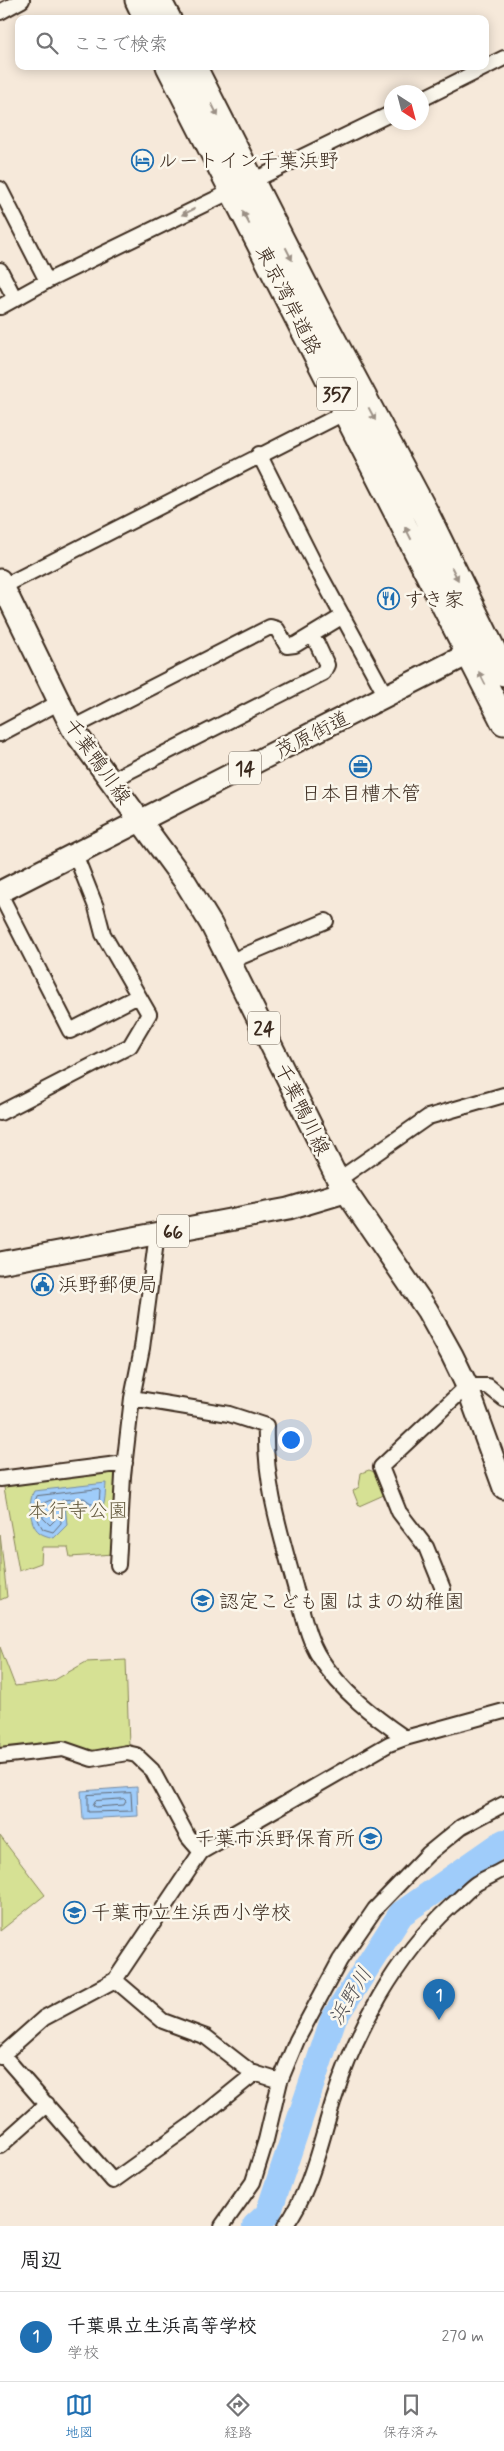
<!DOCTYPE html>
<html lang="ja">
<meta charset="utf-8">
<style>
:root{--surface:#fff;--page:#f2f2f2;--text:#202124;--muted:#757577;--line:#e0e0e0;--accent:#1f6fb2}
body{margin:0;font-family:Mynerve,"Klee One",sans-serif;background:var(--page);color:var(--text)}
.compass{position:absolute;left:384px;top:85px;width:45px;height:45px;border-radius:50%;background:var(--surface);box-shadow:0 2px 12px #0003;rotate:144deg}
.you{position:absolute;left:290px;top:1439px;width:18px;height:18px;margin:-12px;border:4px solid #fff;border-radius:50%;background:#1a73e8;box-shadow:0 0 0 8px #1a73e833}
.badge{display:grid;place-items:center;width:32px;height:32px;border-radius:50%;background:var(--accent);color:#fff;font-size:16px;font-weight:700}
.pin{position:absolute;translate:-50% -41px;filter:drop-shadow(0 1px 2px #0008)}
.pin::after{content:'';position:absolute;top:26px;width:18px;height:15px;background:inherit;clip-path:polygon(0 0,100% 0,50% 100%)}
.list{margin:0;padding:0;list-style:none}
h2{display:flex;justify-content:space-between;align-items:center;height:65px;margin:0;padding:0 20px;font-size:21px}
h2 small{font-size:16px;font-weight:400;color:var(--muted)}
.list li{display:grid;grid-template-columns:32px 1fr auto;gap:15px;align-items:center;box-sizing:border-box;height:90px;padding:0 20px;border-top:1px solid var(--line)}
.list b{display:block;font-size:19px;white-space:nowrap}
.list p{margin:0;font-size:16px;white-space:nowrap;color:var(--muted)}
.list em{font-size:16px;font-style:normal;color:var(--muted)}
.icon{flex:none;width:28px;height:28px;fill:none;stroke:currentColor;stroke-width:2;stroke-linecap:round;stroke-linejoin:round}
.map{position:relative;flex:none;width:504px;height:2226px;overflow:hidden}
.search{position:absolute;background:var(--surface);box-shadow:0 2px 12px #0003;left:15px;right:15px;top:15px;height:55px;display:flex;align-items:center;gap:12px;box-sizing:border-box;padding:0 18px;border-radius:10px;color:var(--muted);font-size:19px}
.sheet{height:155px;background:var(--surface)}
nav{display:flex;justify-content:space-around;align-items:center;box-sizing:border-box;height:70px;border-top:1px solid var(--line);background:var(--surface);font-size:14px;color:var(--muted)}
nav a{display:grid;justify-items:center;gap:2px}
nav .on{color:var(--accent)}
.map>svg:first-child{display:block}
.green{fill:#d6e194;stroke:#888659}
.water{fill:#9fccfa;stroke:#778ba2}
.lines{fill:none;stroke-linecap:round;stroke-linejoin:round}
.shore{stroke:#636b76;stroke-width:1}
.river{stroke:#9fccfa;stroke-width:26}
.street-casing{stroke:#3b2a1e;stroke-width:18}
.primary-casing{stroke:#3b2a1e;stroke-width:25}
.highway-casing{stroke:#3b2a1e;stroke-width:29}
.street{stroke:#fbf7ec;stroke-width:14}
.primary{stroke:#fbf7ec;stroke-width:21}
.highway{stroke:#fbf7ec;stroke-width:25}
.oneway{fill:#9b9085}
.labels{text-anchor:middle;stroke-width:5;stroke-linejoin:round;paint-order:stroke}
.shield{fill:#fbf7ec;stroke:#75685c;stroke-width:1}
.shield-label{font-size:19px;font-weight:bold;fill:#3b2a1e}
.poi-label{font-size:20px;fill:#3b2a1e;stroke:#fbf7ec;text-anchor:start}
.street-label{font-size:20px;fill:#3b2a1e;stroke:#fbf7ec}
.park-label{font-size:20px;fill:#62583c;stroke:#fbf7ec}
.water-label{font-size:21px;font-style:italic;fill:#545255;stroke:#fbf7ec}
</style>
<div class="map">
<svg width="504" height="2226" viewBox="0 0 504 2226">
<rect width="100%" height="100%" fill="#f6e9da"/>
<filter id="ink" filterUnits="userSpaceOnUse"><feTurbulence type="fractalNoise" baseFrequency=".02" numOctaves="2"/><feDisplacementMap in="SourceGraphic" scale="10" xChannelSelector="R" yChannelSelector="G"/><feConvolveMatrix kernelMatrix="1 2 1 2 8 2 1 2 1" color-interpolation-filters="sRGB"/></filter>
<g filter="url(#ink)">
<!-- green -->
<path class="green" d="M120 1468 114 1554 70 1557 68 1547H42L41 1563 19 1571 3 1482Z
M369 1470 377 1473 386 1494 359 1506 353 1491 359 1487 361 1473Z
M0 1534 7 1597 0 1600Z
M0 1647 15 1686 53 1681 86 1662 126 1660 129 1746 95 1753 7 1751 0 1747Z
M0 1836 45 1895 0 1931Z"/>
<!-- water -->
<path class="water" d="M106 1483C105 1495 106 1508 97 1516L83 1503H65L67 1525 54 1538C50 1537 42 1535 39 1532 29 1524 28 1501 34 1491Z
M137 1787 138 1816 83 1819 81 1791Z"/>
<g class="lines">
<!-- shore -->
<path class="shore" d="M98 1489 100 1491 99 1504 96 1507 84 1498 62 1500 60 1504 61 1523 53 1532 43 1529C37 1520 32 1505 37 1496Z
M52 1500 55 1520 50 1525 43 1518 42 1504Z
M131 1793 132 1811 88 1812V1795Z
M124 1799 126 1801 124 1805 96 1807 93 1805 95 1801Z"/>
<!-- river -->
<path class="river" d="M255 2226 268 2214 333 2020 401 1914 504 1842"/>
<defs>
<path id="street" d="M0 12 22 0
M422 99 504 58
M0 189 47 281
M0 270 15 299
M0 307 47 281 392 113
M259 454 318 571 386 696
M0 588 346 412
M72 728 270 627 277 629 287 646 295 645 343 616
M0 734 58 703
M110 781 323 673 327 665 313 635
M0 894 70 1031 138 996
M231 961 326 921
M0 1113 130 1046 149 1014 103 934 96 907 75 854
M338 1180 428 1117 504 1095
M132 1398 229 1414 266 1426C264 1483 281 1535 296 1590 303 1612 307 1638 320 1658 342 1692 372 1715 405 1738
M0 1479 125 1463
M118 1565 123 1476 132 1398 142 1348 157 1234
M443 1589 426 1547 399 1512 381 1467 467 1386H488L504 1399
M0 1756 63 1749 92 1759 127 1753 136 1755 152 1770 188 1837 201 1852
M115 1980 163 2021 206 2037 251 2072 280 2081
M3 2055 113 2181 191 2125 255 2073
M0 2057 44 2018 115 1980 201 1852 389 1744 405 1738 504 1711
M0 2146 47 2104
M222 2226 253 2182 266 2140 280 2081 297 2040 340 1960 375 1909 428 1854 461 1827 504 1804
M285 2226C311 2191 320 2143 333 2102 356 2030 395 1958 451 1906 460 1899 468 1889 477 1883 486 1878 495 1874 504 1869"/>
<path id="primary" d="M0 580 72 728 186 883 211 924 338 1180 427 1310 452 1355 467 1386 504 1488
M0 892 482 647
M0 1263 288 1209 345 1192"/>
<path id="highway" d="M138 0 147 19
M158 0 168 19
M169 66 504 722
M193 66 316 308 426 514 504 673"/>
</defs>
<!-- street casing -->
<use href="#street" class="street-casing"/>
<!-- primary casing -->
<use href="#primary" class="primary-casing"/>
<!-- highway casing -->
<use href="#highway" class="highway-casing"/>
<!-- street -->
<use href="#street" class="street"/>
<!-- primary -->
<use href="#primary" class="primary"/>
<!-- highway -->
<use href="#highway" class="highway"/>
</g>
<!-- one-way arrows -->
<defs><path id="oneway-solid" d="M-6-.8H1V-3.2L6.5 0L1 3.2V.8H-6Z" transform="scale(1.25)"/></defs>
<g class="oneway">
<use href="#oneway-solid" transform="translate(215 110) rotate(63)"/>
<use href="#oneway-solid" transform="translate(188 212) rotate(154)"/>
<use href="#oneway-solid" transform="translate(246 218) rotate(-118)"/>
<use href="#oneway-solid" transform="translate(289 254) rotate(63)"/>
<use href="#oneway-solid" transform="translate(372 414) rotate(62)"/>
<use href="#oneway-solid" transform="translate(408 533) rotate(-117)"/>
<use href="#oneway-solid" transform="translate(455 574) rotate(63)"/>
<use href="#oneway-solid" transform="translate(482 678) rotate(-117)"/>
</g>
</g>
<!-- icons -->
<defs>
<symbol id="hotel-ring" viewBox="-11 -11 22 22"><circle r="9.5" fill="#fbf7ec" stroke="#1f6fb2" stroke-width="1.5"/><path d="M-6-4.5h1.5V1H6V5H4.5V3h-9V5H-6ZM-4 0a1.8 1.8 0 1 1 3.6 0ZM.5 0V-2.5h3Q6-2.5 6 0Z" fill="#1f6fb2"/></symbol>
<symbol id="restaurant-ring" viewBox="-11 -11 22 22"><circle r="9.5" fill="#fbf7ec" stroke="#1f6fb2" stroke-width="1.5"/><path d="M-5-6h1v4h1v-4h1v4h1v-4h1v5L-1.5 .5V6h-2V.5L-5-1ZM5-6V6H3V1.5H1.5Q1.5-4 5-6Z" fill="#1f6fb2"/></symbol>
<symbol id="office-ring" viewBox="-11 -11 22 22"><circle r="9.5" fill="#fbf7ec" stroke="#1f6fb2" stroke-width="1.5"/><path d="M-6-3h4V-5.5h4V-3h4V5H-6ZM-1-4.5V-3h2v-1.5ZM-6 0V1H6V0Z" fill="#1f6fb2"/></symbol>
<symbol id="civic-ring" viewBox="-11 -11 22 22"><circle r="9.5" fill="#fbf7ec" stroke="#1f6fb2" stroke-width="1.5"/><path d="M-.6-6.5H3V-4.5H.6V-3L4-1V1h2V6H-6V1h2V-1L-.6-3ZM-1.2 2.5V6h2.4V2.5Z" fill="#1f6fb2"/></symbol>
<symbol id="school-ring" viewBox="-11 -11 22 22"><circle r="9.5" fill="#fbf7ec" stroke="#1f6fb2" stroke-width="1.5"/><path d="M0-5L7-2L0 1L-7-2ZM-4 1L0 2.5L4 1V4Q0 6-4 4Z" fill="#1f6fb2"/></symbol>
</defs>
<g fill-rule="evenodd">
<use href="#hotel-ring" x="130" y="148" width="25" height="25"/>
<use href="#restaurant-ring" x="376" y="586" width="25" height="25"/>
<use href="#office-ring" x="348" y="754" width="25" height="25"/>
<use href="#civic-ring" x="30" y="1272" width="25" height="25"/>
<use href="#school-ring" x="190" y="1588" width="25" height="25"/>
<use href="#school-ring" x="358" y="1826" width="25" height="25"/>
<use href="#school-ring" x="62" y="1900" width="25" height="25"/>
</g>
<g class="labels">
<!-- shield labels -->
<g class="shield">
<rect x="317" y="377.5" width="40" height="33" rx="4"/>
<rect x="229" y="751.5" width="32" height="33" rx="4"/>
<rect x="248" y="1011.5" width="32" height="33" rx="4"/>
<rect x="157" y="1214.5" width="32" height="33" rx="4"/>
</g>
<g class="shield-label">
<text x="337" y="401">357</text>
<text x="245" y="775">14</text>
<text x="264" y="1035">24</text>
<text x="173" y="1238">66</text>
</g>
<!-- poi labels -->
<g class="poi-label">
<text x="158" y="167">ルートイン千葉浜野</text>
<text x="404" y="606">すき家</text>
<text x="361" y="800" text-anchor="middle">日本目槽木管</text>
<text x="58" y="1291">浜野郵便局</text>
<text x="219" y="1608">認定こども園 はまの幼稚園</text>
<text x="355" y="1845" text-anchor="end">千葉市浜野保育所</text>
<text x="91" y="1919">千葉市立生浜西小学校</text>
</g>
<!-- street labels -->
<g class="street-label">
<text transform="translate(289 300) rotate(63)" y="7">東京湾岸道路</text>
<text transform="translate(312 734) rotate(-27)" y="7">茂原街道</text>
<text transform="translate(98 761) rotate(55)" y="7">千葉鴨川線</text>
<text transform="translate(303 1109) rotate(64)" y="7">千葉鴨川線</text>
</g>
<!-- park labels -->
<g class="park-label">
<text x="78" y="1517">本行寺公園</text>
</g>
<!-- water labels -->
<g class="water-label">
<text transform="translate(350 1996) rotate(-59)" y="7">浜野川</text>
</g>
</g>
</svg>
<svg class="compass" viewBox="-18 -18 36 36"><path d="M0-13l5 13h-10z" fill="#e53935"/><path d="M0 13l5-13h-10z" fill="#757577"/></svg>
<div class="you"></div>
<div class="pin badge" style="left:439px;top:2020px">1</div>
<div class="search"><svg class="icon" aria-label="search" viewBox="0 0 24 24"><circle cx="10" cy="10" r="6"/><path d="M15 15l6 6"/></svg>ここで検索</div>
</div>
<section class="sheet">
<h2>周辺<small></small></h2>
<ul class="list">
<li><span class="badge">1</span><div><b>千葉県立生浜高等学校</b><p>学校</p></div><em>270 m</em></li>
</ul>
</section>
<nav>
<a class="on"><svg class="icon" aria-label="map" viewBox="0 0 24 24"><path d="M3 6l6-2 6 2 6-2v14l-6 2-6-2-6 2zM9 4v14M15 6v14"/></svg>地図</a>
<a><svg class="icon" aria-label="directions" viewBox="0 0 24 24"><path d="M12 3l9 9-9 9-9-9zM9 14v-3h6M13 9l2 2-2 2"/></svg>経路</a>
<a><svg class="icon" aria-label="saved" viewBox="0 0 24 24"><path d="M7 4h10v16l-5-4-5 4z"/></svg>保存済み</a>
</nav>
